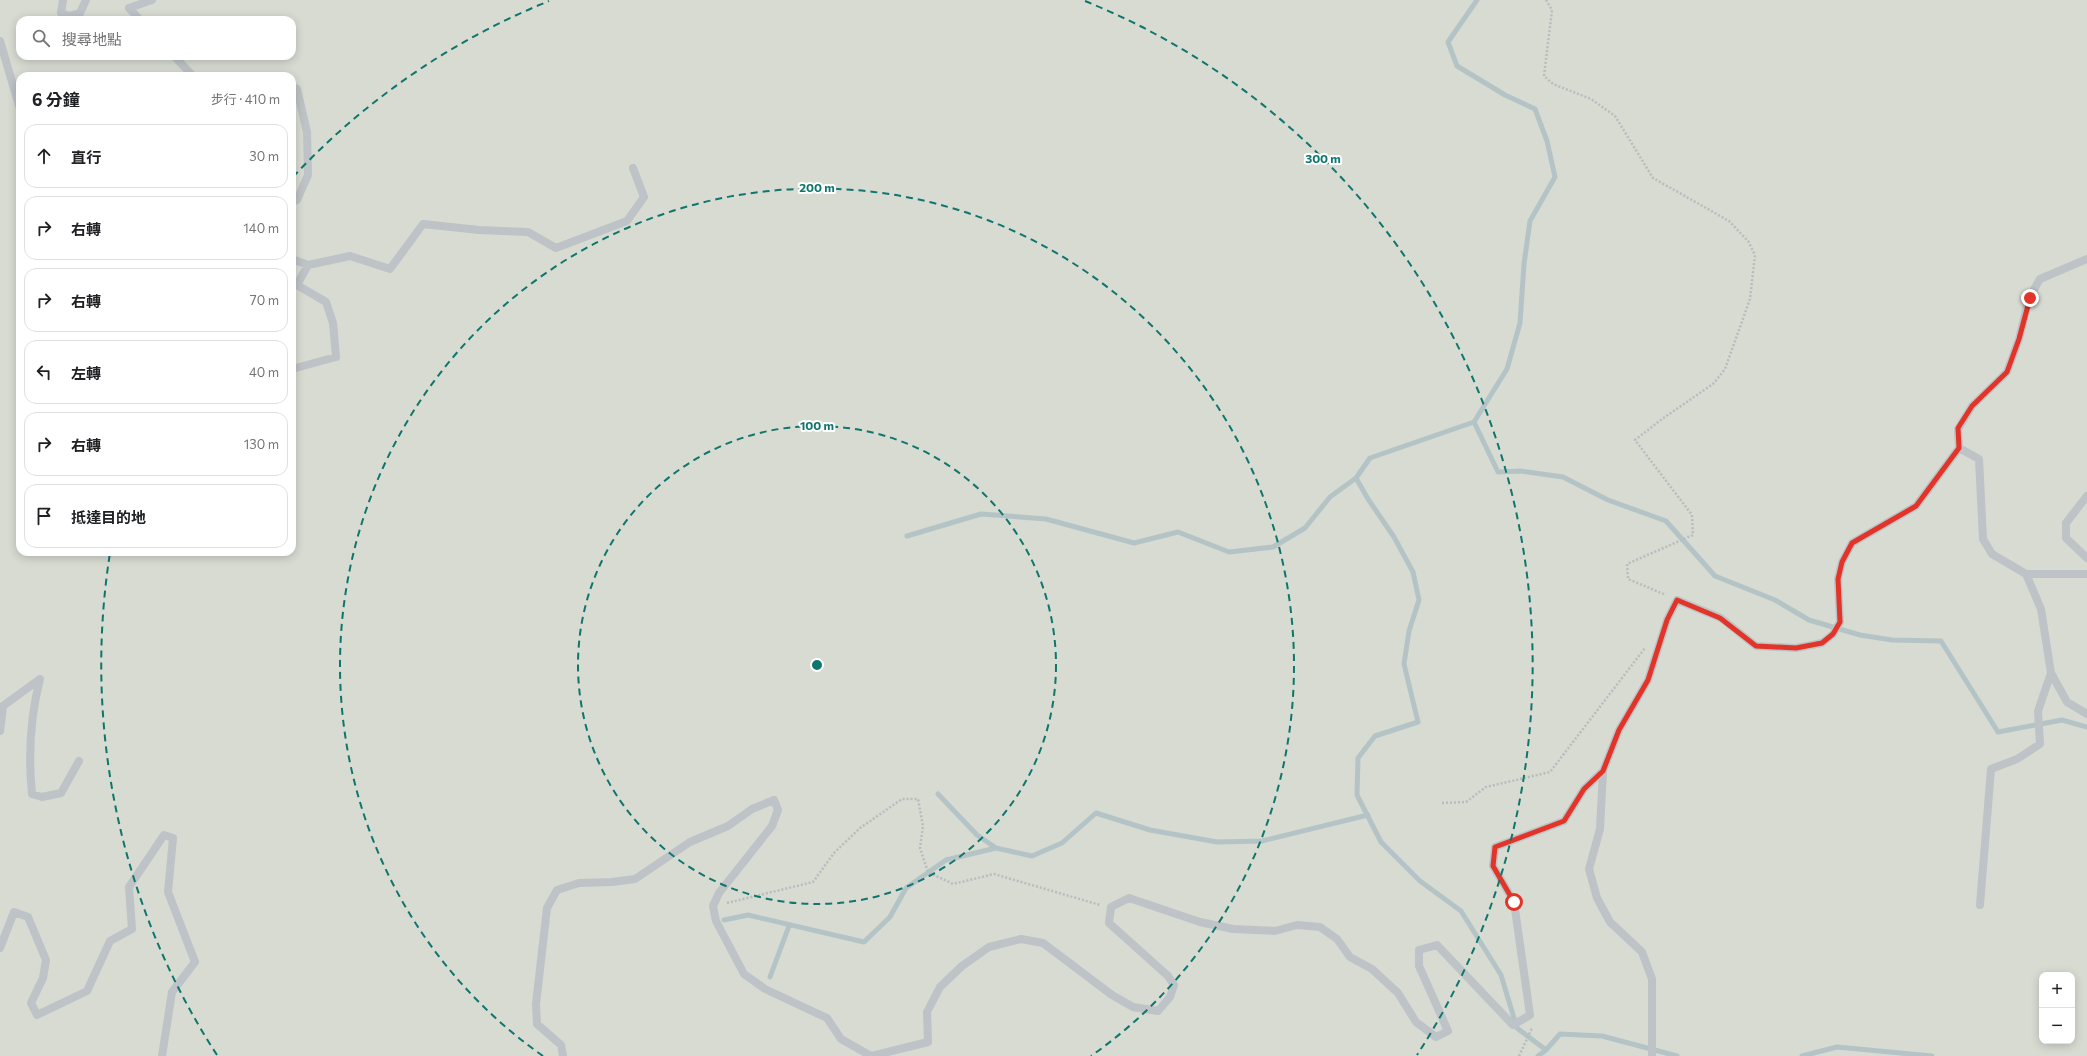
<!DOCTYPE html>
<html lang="zh-TW">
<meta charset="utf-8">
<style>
:root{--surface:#fff;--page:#f6f6f6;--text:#202124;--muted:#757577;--line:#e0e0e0}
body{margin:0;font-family:Commissioner,"Noto Sans TC",sans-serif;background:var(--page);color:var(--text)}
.controls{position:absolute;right:12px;bottom:12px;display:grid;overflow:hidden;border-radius:8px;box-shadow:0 2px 10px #0003}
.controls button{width:36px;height:36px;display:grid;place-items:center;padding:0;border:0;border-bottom:1px solid var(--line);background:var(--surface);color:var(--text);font:20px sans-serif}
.stop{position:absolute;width:12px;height:12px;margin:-9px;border:3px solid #e23428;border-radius:50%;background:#fff}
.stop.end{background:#e23428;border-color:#fff;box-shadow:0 1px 4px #0008}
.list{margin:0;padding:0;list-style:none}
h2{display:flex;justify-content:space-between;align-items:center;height:52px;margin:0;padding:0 16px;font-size:17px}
h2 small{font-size:13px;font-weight:400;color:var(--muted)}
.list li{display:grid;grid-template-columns:26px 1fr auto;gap:12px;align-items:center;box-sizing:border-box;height:64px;margin:0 8px 8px;padding:0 8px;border:1px solid var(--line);border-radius:12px}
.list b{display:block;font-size:15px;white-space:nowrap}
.list em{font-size:13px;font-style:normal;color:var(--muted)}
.icon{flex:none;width:22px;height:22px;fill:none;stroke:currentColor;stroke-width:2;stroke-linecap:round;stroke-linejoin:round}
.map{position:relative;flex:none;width:2087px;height:1056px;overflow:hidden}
.search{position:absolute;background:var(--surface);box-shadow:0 2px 10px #0003;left:16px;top:16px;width:280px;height:44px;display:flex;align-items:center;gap:10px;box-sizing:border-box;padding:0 14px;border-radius:12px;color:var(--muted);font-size:15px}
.panel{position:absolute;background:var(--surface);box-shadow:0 2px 10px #0003;left:16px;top:72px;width:280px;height:484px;border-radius:12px}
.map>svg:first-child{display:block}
.green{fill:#d7dbd2;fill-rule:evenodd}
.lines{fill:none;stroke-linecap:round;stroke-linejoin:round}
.stream{stroke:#b4c4c6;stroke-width:5}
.path{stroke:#b8bcbe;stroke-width:2.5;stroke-dasharray:2 2;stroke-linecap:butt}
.lane{stroke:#bdc3c6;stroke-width:8}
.route{stroke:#e23428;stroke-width:5}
.ring{fill:none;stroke:#0f766e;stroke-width:2;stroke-dasharray:7 5}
.centre{fill:#0f766e;stroke:#fff;stroke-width:2}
.ring-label{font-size:12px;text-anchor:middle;font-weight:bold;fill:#0f766e;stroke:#fff;stroke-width:4;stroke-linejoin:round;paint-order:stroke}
</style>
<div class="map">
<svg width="2087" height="1056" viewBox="0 0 2087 1056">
<rect width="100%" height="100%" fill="#f7f6f3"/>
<!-- green -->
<path class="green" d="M0 0H2087V1056H0ZM20 20H292V56H20ZM20 76H292V552H20ZM2042 975H2072V1041H2042Z"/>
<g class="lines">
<!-- stream -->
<path class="stream" d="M1477 0 1448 42 1457 66 1505 95 1535 109 1547 141 1555 177 1530 221 1524 264 1520 323 1507 369 1474 422 1370 458 1356 478 1368 499 1394 537 1413 572 1419 600 1409 631 1404 664 1418 722 1375 736 1358 758 1357 795 1381 842 1420 881 1461 911 1501 975 1517 1028 1546 1050 1538 1056
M1474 422 1498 472 1520 471 1563 477 1608 500 1666 521 1715 576 1775 600 1809 620 1860 635 1892 640 1941 641 1998 732 2062 720 2087 727
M907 536 981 514 1046 519 1134 543 1178 532 1229 552 1273 547 1305 528 1330 497 1356 478
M938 794 977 835 996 848
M724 920 748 915 864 942 890 917 906 888 946 860 996 848 1032 856 1062 843 1096 813 1150 830 1217 842 1262 841 1368 815
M770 977 789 926
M1546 1050 1560 1034 1602 1036 1677 1056
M1802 1056 1837 1047 1932 1056"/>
<!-- path -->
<path class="path" d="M1546 0 1552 10 1544 76 1553 84 1591 99 1615 116 1653 178 1729 221 1748 241 1755 255 1750 299 1725 369 1713 384 1662 419 1635 440 1692 515 1693 535 1627 564 1628 579 1666 595
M1442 803 1466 802 1486 787 1550 772 1645 648
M727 903 813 882 834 853 860 828 902 799H918L923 826 920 848 928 872 953 884 994 874 1100 905
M1519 1056 1532 1028"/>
<!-- lane -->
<path class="lane" d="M63 0 61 13 69 16 80 13 86 0
M140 20 129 8 152 0
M0 41 20 109
M174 56 193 76
M292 86 297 89 307 132 308 175 297 200 292 202
M292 259 308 265 350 256 390 269 423 224 479 230 528 232 556 248 627 221 644 197 633 168
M292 369 336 357 333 323 326 302 297 285 308 265
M1959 448 1979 459 1983 539 1992 554 2026 574 2041 609 2051 673 2067 702 2087 714
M2087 496 2066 523V538L2087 558
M2026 574H2087
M0 731 3 706 40 679C30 718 28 754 32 794L42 797 61 793 79 761
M1603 771 1600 829 1589 869 1597 898 1610 922 1642 952 1652 979V1056
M1980 905 1991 769 2017 759 2040 744 2038 711 2051 673
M0 948 14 912 28 917 46 960 43 978 31 1003 37 1015 87 991 110 941 132 929 129 887 164 835 173 838 168 892 195 962 172 992 162 1056
M563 1056 561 1045 537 1024 536 1004 547 908 557 890 579 883 612 882 635 879 690 842 728 826 752 809 774 800 778 810 772 826 719 893 713 906 716 921 744 974 765 989 827 1018 841 1039 871 1056
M872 1056 928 1042 927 1012 940 987 962 966 989 947 1021 939 1043 943 1112 995 1133 1007 1158 1011 1170 997 1174 985 1168 976 1109 923 1111 907 1129 898 1200 922 1233 929 1275 931 1297 925 1320 927 1337 939 1350 957 1372 969 1398 993 1416 1022 1436 1037 1448 1031 1419 966V950L1437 945 1513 1025 1530 1015 1514 902 1493 866 1495 847 1564 821 1584 789 1603 771 1619 730 1648 680 1667 620 1677 600 1721 618 1756 646 1796 648 1822 643 1833 634 1840 622 1838 579 1842 562 1852 543 1916 506 1959 448 1958 429 1972 406 2007 372 2019 339 2029 298 2040 279 2087 259"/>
</g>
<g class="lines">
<!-- route -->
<path class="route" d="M1514 902 1493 866 1495 847 1564 821 1584 789 1603 771 1619 730 1648 680 1667 620 1677 600 1720 618 1756 646 1796 648 1822 643 1833 634 1840 622 1838 579 1842 562 1852 543 1916 506 1959 448 1958 428 1972 406 2007 372 2019 339 2030 298"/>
</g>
<!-- distance rings -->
<g class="ring">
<circle cx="817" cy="665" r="239"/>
<path d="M543 1056A477 477 0 1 1 1091 1056"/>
<path d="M217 1055A716 716 0 0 1 110 553M293 177A716 716 0 0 1 549 1M1085 1A716 716 0 0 1 1417 1055"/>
</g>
<circle cx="817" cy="665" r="6" class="centre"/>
<g class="ring-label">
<text x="1323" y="163">300 m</text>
<text x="817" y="192">200 m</text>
<text x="817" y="430">100 m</text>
</g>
</svg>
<div class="controls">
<button>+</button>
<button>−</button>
</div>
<div class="stop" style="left:1514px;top:902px"></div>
<div class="stop end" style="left:2030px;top:298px"></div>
<div class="search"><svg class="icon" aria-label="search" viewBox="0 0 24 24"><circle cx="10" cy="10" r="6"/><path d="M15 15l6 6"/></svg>搜尋地點</div>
<section class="panel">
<h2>6 分鐘<small>步行 · 410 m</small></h2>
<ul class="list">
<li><svg class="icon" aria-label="ahead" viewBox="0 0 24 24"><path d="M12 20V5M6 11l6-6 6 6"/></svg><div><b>直行</b></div><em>30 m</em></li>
<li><svg class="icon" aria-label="right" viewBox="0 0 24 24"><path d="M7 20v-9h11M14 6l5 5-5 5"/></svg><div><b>右轉</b></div><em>140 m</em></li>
<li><svg class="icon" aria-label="right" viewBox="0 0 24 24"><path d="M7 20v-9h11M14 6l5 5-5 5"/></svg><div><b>右轉</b></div><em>70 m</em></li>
<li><svg class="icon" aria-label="left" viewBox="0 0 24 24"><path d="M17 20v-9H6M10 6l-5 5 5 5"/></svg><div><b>左轉</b></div><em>40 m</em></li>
<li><svg class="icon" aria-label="right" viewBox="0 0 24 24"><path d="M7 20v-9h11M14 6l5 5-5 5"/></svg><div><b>右轉</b></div><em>130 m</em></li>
<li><svg class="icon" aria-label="arrive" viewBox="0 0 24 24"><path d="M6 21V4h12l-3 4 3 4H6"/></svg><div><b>抵達目的地</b></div></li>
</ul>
</section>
</div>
